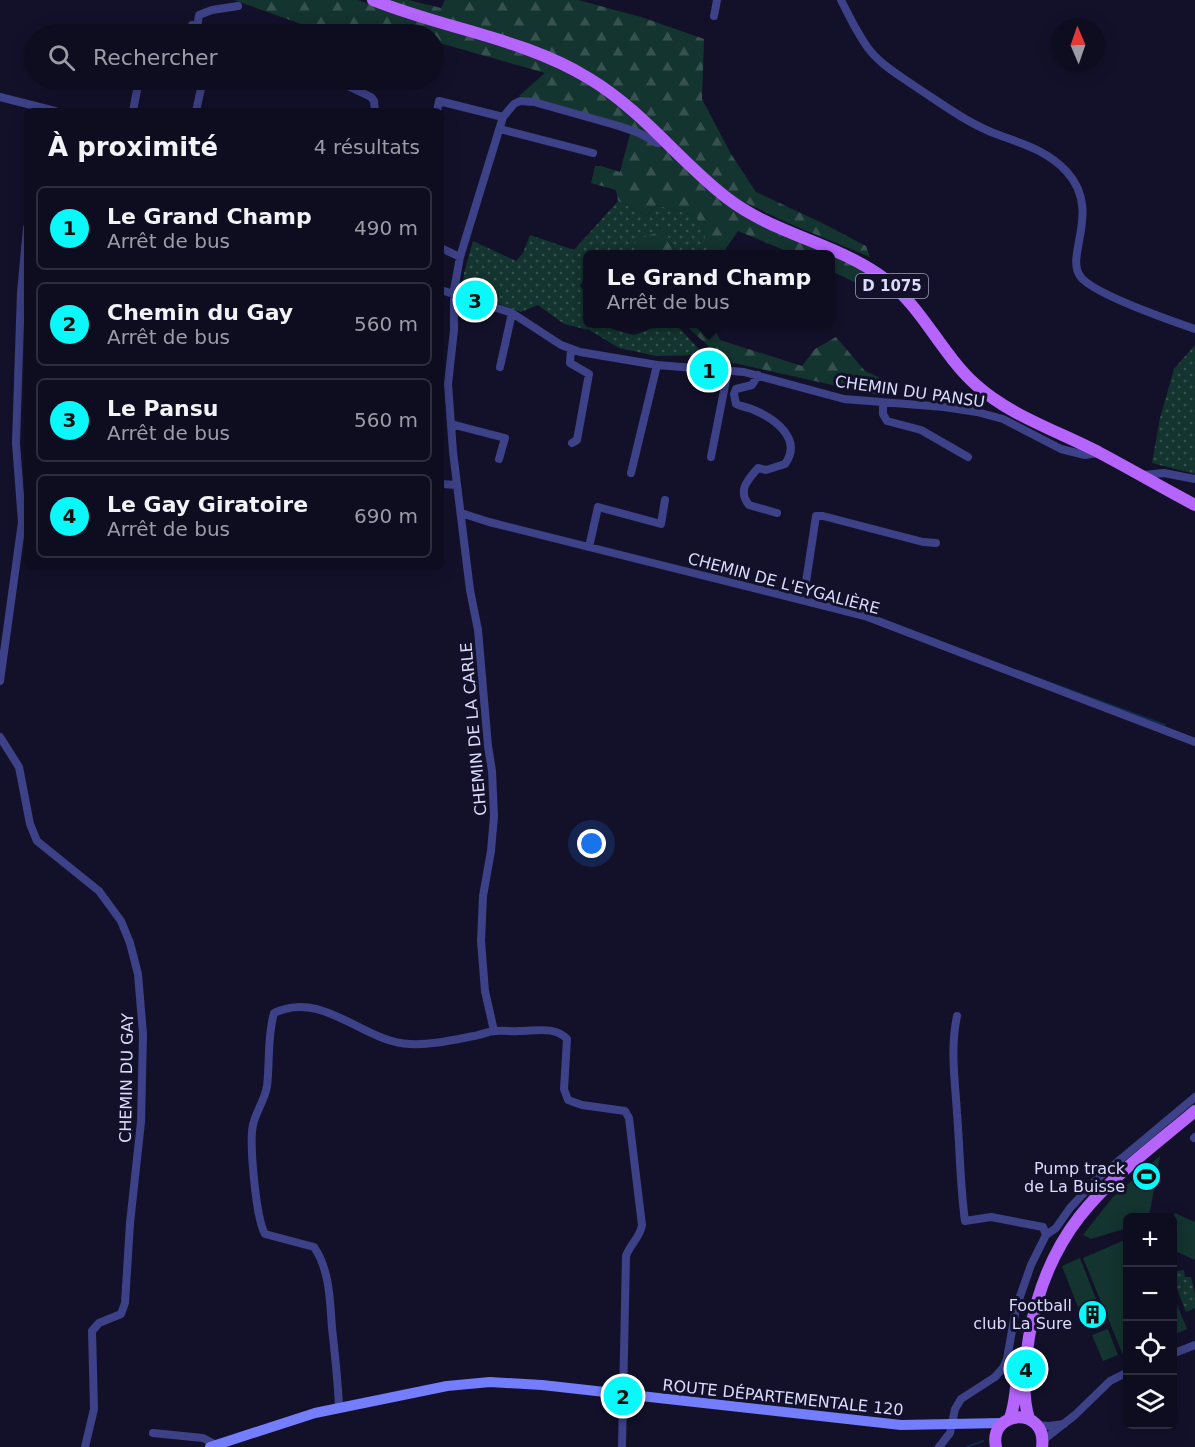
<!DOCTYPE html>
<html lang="fr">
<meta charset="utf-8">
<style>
:root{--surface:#0e0d20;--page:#171629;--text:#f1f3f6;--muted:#9b9ca5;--line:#2e2d3e;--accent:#0bf8fa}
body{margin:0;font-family:"DejaVu Sans",sans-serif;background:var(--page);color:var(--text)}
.controls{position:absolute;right:18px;bottom:18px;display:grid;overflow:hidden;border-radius:9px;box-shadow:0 3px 15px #0003}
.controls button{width:54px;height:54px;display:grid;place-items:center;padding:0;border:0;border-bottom:2px solid var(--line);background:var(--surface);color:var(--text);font:30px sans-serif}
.compass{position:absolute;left:1051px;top:18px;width:54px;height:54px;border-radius:50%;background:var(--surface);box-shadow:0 3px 15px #0003;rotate:358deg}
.you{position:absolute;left:592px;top:844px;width:21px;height:21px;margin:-15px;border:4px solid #fff;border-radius:50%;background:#1a73e8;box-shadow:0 0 0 9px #1a73e833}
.badge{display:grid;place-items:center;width:39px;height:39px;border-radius:50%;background:var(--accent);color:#111;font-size:20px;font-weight:700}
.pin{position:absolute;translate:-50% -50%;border:3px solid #fff;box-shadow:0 2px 6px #0006}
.popup{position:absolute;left:583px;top:250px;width:252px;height:78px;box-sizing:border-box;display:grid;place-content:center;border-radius:9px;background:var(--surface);filter:drop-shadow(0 2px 4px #0005);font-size:20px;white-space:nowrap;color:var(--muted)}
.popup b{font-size:22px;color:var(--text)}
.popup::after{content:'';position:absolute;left:50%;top:100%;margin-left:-12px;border:12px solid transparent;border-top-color:var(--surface)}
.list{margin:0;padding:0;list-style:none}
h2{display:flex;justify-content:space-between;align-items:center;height:78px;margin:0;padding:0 24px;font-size:26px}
h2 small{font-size:20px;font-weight:400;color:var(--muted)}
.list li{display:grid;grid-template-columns:39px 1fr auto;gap:18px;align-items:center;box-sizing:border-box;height:84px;margin:0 12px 12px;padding:0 12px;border:2px solid var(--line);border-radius:9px}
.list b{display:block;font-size:22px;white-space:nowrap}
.list p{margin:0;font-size:20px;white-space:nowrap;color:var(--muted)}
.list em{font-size:20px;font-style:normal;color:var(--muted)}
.icon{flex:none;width:33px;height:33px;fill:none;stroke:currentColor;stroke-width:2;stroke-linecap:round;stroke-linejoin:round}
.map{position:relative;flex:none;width:1195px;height:1447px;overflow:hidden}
.search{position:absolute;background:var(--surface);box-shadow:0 3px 15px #0003;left:24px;top:24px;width:420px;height:66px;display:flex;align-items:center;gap:15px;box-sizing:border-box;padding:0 21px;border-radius:33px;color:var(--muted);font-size:22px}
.panel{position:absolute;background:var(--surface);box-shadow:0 3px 15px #0003;left:24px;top:108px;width:420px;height:462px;border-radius:9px}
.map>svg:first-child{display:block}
.grass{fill:url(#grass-dots)}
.forest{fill:url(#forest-firs)}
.garden{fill:#14342f}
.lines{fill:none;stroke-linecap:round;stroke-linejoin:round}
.stream{stroke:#0e2a4c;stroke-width:2}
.street{stroke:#3d4187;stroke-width:8}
.secondary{stroke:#747dfc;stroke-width:10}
.primary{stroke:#b564fc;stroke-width:12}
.labels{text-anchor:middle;stroke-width:6;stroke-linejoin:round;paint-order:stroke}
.shield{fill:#13112a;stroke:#9f9ebe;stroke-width:1.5}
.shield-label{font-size:15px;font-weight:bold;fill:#dbdbfe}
.street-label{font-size:16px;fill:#dbdbfe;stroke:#13112a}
.poi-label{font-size:16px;fill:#dbdbfe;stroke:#13112a;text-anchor:end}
</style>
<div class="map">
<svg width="1195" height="1447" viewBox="0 0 1195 1447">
<defs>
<pattern id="grass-dots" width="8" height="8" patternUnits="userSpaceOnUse" patternTransform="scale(1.5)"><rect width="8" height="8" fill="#14342f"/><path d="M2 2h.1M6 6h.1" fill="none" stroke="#36514e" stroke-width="1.8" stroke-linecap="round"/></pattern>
<pattern id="forest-firs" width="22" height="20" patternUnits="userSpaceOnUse" patternTransform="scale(1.5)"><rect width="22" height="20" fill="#14342f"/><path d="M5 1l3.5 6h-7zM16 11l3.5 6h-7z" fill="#36514e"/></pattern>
</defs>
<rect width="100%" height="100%" fill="#13112a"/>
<!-- grass -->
<path class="grass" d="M618 201 647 216 656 205 697 216 712 254H677L664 230 634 241 644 254H588L587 281 583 280 580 286 587 294 588 324H601L615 330 634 335 664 324H676L704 355 656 356 619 348 589 330 564 324 538 305 521 312 462 291 464 273 473 241 516 261 523 253 530 235 574 250Z
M1195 345V474L1152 463 1160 418 1174 369Z
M1184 1270 1185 1277H1191L1195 1294V1308L1186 1312 1172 1276 1173 1272Z"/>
<!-- forest -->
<path class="forest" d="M234 0H358L415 20 550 62 617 101 704 186 862 268 882 295 831 271V254H793L738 231 725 250 730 254H712L696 216 656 205 647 216 618 201 616 190 591 183 595 166H601L620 172 630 134 519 96 545 73 436 42 434 44V34H329Z
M387 0H408L441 8 445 0H578L641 17 704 39 702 99 731 154 756 192 822 223 866 246 870 257 788 223 727 194 684 154 642 111 586 70 544 49 463 25Z
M664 230 677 254H644L633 241Z
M684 324H712L720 340 802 366 815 349 836 337 865 371 892 383 877 395 725 361Z"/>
<!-- garden -->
<path class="garden" d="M1160 1156 1149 1217 1128 1218 1127 1228 1091 1239 1083 1235 1112 1198Z
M1175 1213 1195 1222V1260L1173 1250V1218Z
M1127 1239 1128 1353 1123 1355 1083 1258Z
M1080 1258 1096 1299 1078 1307 1062 1266Z
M1173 1295 1187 1329 1173 1335H1172Z
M1108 1329 1118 1355 1103 1361 1092 1335Z"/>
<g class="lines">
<!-- stream -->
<path class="stream" d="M1021 672 1165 725
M967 1447 983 1441"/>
<!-- street -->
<path class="street" d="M841 0C849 16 857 33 868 48 880 64 897 74 913 85 939 102 963 120 991 132 1019 143 1046 149 1067 172 1102 211 1065 254 1080 276 1092 294 1172 321 1195 329
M714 16 717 0
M178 34 180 29 191 32 192 25
M196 34 199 15 212 10 238 6
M335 80 371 97 374 101 375 111
M0 97 55 111
M133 111 139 80
M196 111 202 84 198 80
M437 111 439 101 503 117
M500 129 593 153
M441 248 460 257
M441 290 512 313 561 345 580 352 657 365 744 372 844 399 944 407 977 412 1003 419 1061 449 1085 455 1097 453
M571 349 570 363 589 374 577 440 572 443
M500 367 512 313
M758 375 752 385 736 389 734 394 736 404C742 407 748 407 754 410 775 419 803 439 785 464L766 470 758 468C748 480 737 490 749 505L777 513
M883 403V414L887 421 921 430 968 457
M451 424 505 438 499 459
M711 457 728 370
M631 473 657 365
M1143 475 1164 473 1195 479
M441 484 457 485
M461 513 489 522 865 616 1195 742
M589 547 598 507 661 524 665 500
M799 599 806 582 816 516H823L923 542 936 543
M0 681 22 522 16 443 21 292 27 228
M0 737 19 767 30 824 37 841 99 891 121 921 130 943 138 974 143 1034 141 1122 130 1223 125 1303 121 1314 99 1323 92 1331 94 1409 85 1447
M494 1031 485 991 481 941 483 896 491 851 494 816 492 771 488 746 478 630 470 590 453 452 448 384 454 330V290L460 257 503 117 514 104 520 101 534 102 619 126 639 133 657 143 667 142
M1194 1138 1195 1137
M1046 1235 1056 1228 1070 1208 1097 1179 1195 1097
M1172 1354 1195 1345
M339 1408C338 1381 335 1355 332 1328 330 1302 330 1270 314 1247L265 1234C256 1219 249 1142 253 1125 256 1111 265 1100 267 1086 270 1062 267 1037 274 1013 323 989 364 1043 410 1044 431 1045 453 1040 474 1036 481 1035 489 1031 496 1031 504 1030 512 1032 519 1031 536 1031 555 1026 567 1039L564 1089 568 1100 582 1105 625 1111 629 1118 642 1225C640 1238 630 1244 626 1256L622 1447
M1037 1425 1049 1426 1064 1424
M153 1433 203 1438 216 1445
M1043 1440 1075 1415 1110 1381 1128 1372
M939 1447 950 1433 955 1409 961 1399 995 1377 1003 1368 1007 1359 1016 1308 1031 1265 1046 1235 1043 1227 991 1217 965 1221C960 1185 960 1149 957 1113 955 1080 950 1049 957 1016"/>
<!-- secondary -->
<path class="secondary" d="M210 1447 315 1413 447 1386 490 1382 542 1385 901 1425 1002 1423"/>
<!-- primary -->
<path class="primary" d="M373 0C444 29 524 38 590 79 643 111 679 161 727 198 775 235 837 243 885 279 922 307 941 353 975 384 1010 416 1058 431 1100 453 1132 470 1163 488 1195 505
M1010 1418C1016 1402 1015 1386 1019 1370
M1029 1419C1021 1393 1025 1364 1029 1337 1049 1220 1110 1182 1195 1111
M996 1447C988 1409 1048 1406 1042 1447"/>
</g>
<!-- icons -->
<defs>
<symbol id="stadium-disc" viewBox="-11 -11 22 22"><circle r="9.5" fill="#0bf8fa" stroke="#13112a"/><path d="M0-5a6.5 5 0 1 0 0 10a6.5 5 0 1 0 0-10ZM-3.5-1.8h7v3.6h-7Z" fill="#111"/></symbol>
<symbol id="building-disc" viewBox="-11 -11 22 22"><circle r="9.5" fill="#0bf8fa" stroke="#13112a"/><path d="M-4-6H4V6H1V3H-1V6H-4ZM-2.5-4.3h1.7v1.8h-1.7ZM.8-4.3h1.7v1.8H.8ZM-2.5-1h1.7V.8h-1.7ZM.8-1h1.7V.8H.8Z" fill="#111"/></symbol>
</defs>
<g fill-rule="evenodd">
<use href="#stadium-disc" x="1130" y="1160" width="33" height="33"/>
<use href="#building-disc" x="1076" y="1298" width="33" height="33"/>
</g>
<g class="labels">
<!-- shield labels -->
<rect class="shield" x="856" y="274" width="72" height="24" rx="4.5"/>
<g class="shield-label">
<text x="892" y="291">D 1075</text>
</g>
<!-- street labels -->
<g class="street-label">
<text transform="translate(910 391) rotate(8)" y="6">CHEMIN DU PANSU</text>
<text transform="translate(784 583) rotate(15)" y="6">CHEMIN DE L'EYGALIÈRE</text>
<text transform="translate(473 729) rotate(-95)" y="6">CHEMIN DE LA CARLE</text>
<text transform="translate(126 1078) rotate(-89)" y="6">CHEMIN DU GAY</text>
<text transform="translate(783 1397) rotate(6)" y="6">ROUTE DÉPARTEMENTALE 120</text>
</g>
<!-- poi labels -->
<g class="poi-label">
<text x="1125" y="1174">Pump track<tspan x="1125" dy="18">de La Buisse</tspan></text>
<text x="1072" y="1311">Football<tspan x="1072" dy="18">club La Sure</tspan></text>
</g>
</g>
</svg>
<div class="controls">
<button>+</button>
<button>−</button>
<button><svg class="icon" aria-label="locate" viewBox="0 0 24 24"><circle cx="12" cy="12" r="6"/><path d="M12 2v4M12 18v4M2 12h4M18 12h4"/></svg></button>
<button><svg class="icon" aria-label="layers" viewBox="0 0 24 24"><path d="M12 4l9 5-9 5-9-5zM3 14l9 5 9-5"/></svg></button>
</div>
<svg class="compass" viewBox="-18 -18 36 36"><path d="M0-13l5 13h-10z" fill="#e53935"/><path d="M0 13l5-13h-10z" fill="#9b9ca5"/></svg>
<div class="you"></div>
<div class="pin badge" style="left:709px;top:370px">1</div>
<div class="popup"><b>Le Grand Champ</b>Arrêt de bus</div>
<div class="pin badge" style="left:623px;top:1396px">2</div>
<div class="pin badge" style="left:475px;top:300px">3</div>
<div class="pin badge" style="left:1026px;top:1369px">4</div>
<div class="search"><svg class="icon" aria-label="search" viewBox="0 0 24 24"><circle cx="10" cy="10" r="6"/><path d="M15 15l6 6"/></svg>Rechercher</div>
<section class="panel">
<h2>À proximité<small>4 résultats</small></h2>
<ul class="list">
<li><span class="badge">1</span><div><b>Le Grand Champ</b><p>Arrêt de bus</p></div><em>490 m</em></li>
<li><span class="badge">2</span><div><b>Chemin du Gay</b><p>Arrêt de bus</p></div><em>560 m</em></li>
<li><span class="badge">3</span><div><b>Le Pansu</b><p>Arrêt de bus</p></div><em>560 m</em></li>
<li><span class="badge">4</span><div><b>Le Gay Giratoire</b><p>Arrêt de bus</p></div><em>690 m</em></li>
</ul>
</section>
</div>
